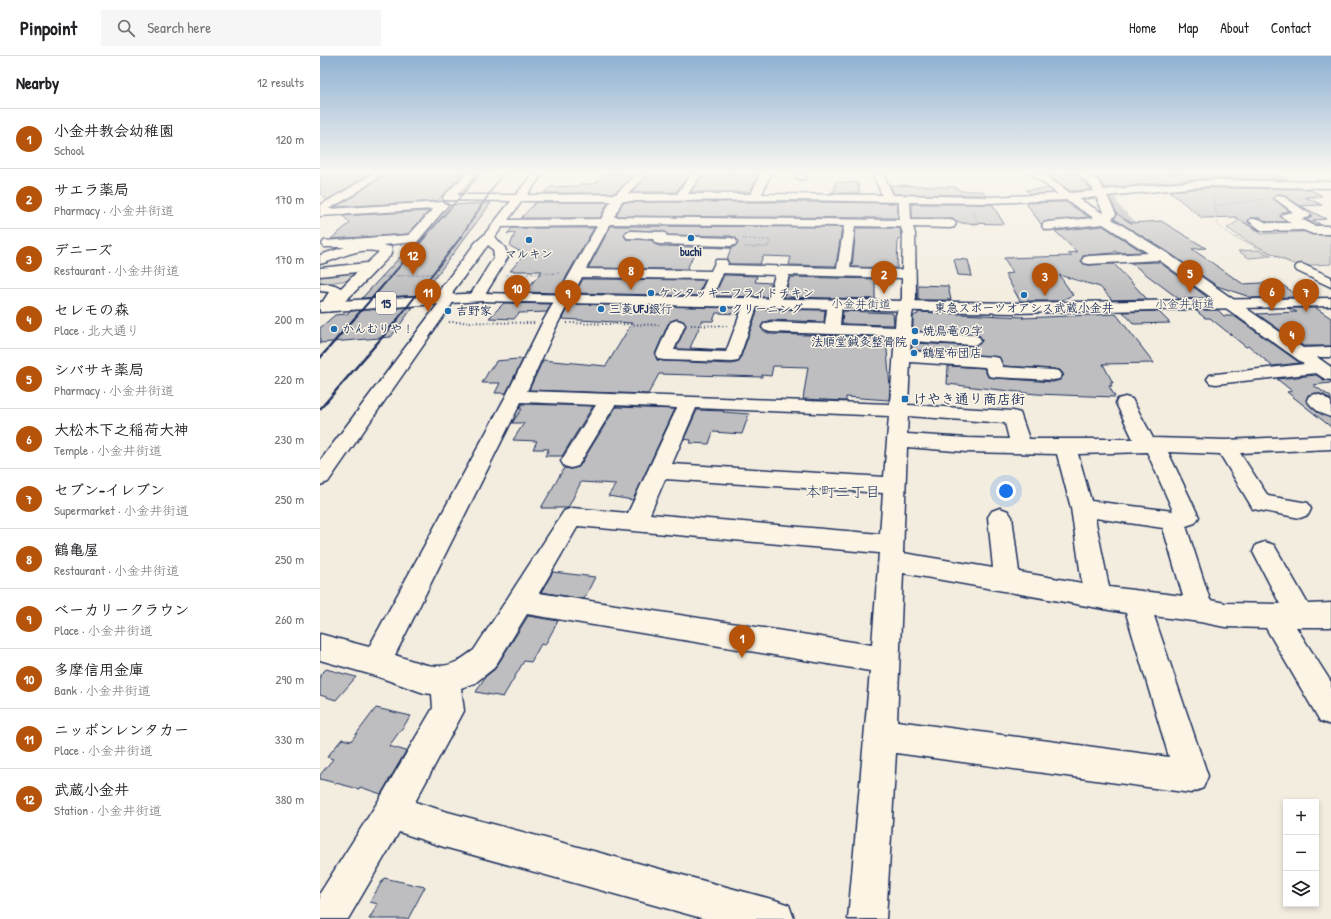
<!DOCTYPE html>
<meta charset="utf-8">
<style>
:root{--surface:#fff;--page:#f6f6f6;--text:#202124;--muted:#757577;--line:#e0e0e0;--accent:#b45309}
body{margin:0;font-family:"Patrick Hand","Klee One",sans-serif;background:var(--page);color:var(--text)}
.controls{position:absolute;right:12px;bottom:12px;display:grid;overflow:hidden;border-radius:0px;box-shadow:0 2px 6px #0003}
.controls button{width:36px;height:36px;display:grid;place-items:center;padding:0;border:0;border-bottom:1px solid var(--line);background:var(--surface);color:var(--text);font:20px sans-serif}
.you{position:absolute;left:686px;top:435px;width:14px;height:14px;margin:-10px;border:3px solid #fff;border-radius:50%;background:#1a73e8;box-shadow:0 0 0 6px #1a73e833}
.badge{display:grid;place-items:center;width:26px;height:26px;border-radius:50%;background:var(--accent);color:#fff;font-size:13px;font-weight:700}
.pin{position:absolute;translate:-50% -33px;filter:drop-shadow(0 1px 2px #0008)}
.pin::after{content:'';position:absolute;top:21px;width:14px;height:12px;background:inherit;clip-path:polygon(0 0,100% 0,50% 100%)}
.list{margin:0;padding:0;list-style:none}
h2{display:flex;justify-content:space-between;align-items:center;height:52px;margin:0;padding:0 16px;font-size:17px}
h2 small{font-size:13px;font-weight:400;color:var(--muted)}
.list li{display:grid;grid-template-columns:26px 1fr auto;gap:12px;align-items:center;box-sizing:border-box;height:60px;padding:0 16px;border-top:1px solid var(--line)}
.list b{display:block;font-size:15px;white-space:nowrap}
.list p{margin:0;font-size:13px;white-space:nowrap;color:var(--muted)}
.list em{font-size:13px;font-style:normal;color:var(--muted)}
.icon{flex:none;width:22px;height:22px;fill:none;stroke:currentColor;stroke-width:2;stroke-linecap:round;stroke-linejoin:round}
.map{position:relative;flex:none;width:1011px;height:863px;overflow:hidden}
header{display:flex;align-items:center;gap:24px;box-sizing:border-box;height:56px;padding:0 20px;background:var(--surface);border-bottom:1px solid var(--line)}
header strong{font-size:19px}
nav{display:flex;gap:22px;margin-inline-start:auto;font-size:14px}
.search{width:280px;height:36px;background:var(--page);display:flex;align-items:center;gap:10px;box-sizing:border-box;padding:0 14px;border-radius:0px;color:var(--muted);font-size:15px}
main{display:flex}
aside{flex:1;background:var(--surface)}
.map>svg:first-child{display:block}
.green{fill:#d3d1cc;stroke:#778095}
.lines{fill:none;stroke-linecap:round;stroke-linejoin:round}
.river{fill:#a9acb3;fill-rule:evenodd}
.building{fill:#bebec0;stroke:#1b2f5e;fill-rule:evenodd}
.minor-casing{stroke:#1b2f5e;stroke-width:3}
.major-casing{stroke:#1b2f5e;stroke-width:3}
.path-far2{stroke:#1b2f5e;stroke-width:1;stroke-dasharray:0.5 1.5;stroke-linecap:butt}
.path-far1{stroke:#1b2f5e;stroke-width:1.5;stroke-dasharray:0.5 2;stroke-linecap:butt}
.path{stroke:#1b2f5e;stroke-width:2;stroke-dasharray:1 2.5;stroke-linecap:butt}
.minor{fill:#fcf5e5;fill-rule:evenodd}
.major{fill:#fcf5e5;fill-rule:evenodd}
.rail-far2{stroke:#1b2f5e;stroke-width:1.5}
.rail-far1{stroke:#1b2f5e;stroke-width:2}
.rail{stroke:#1b2f5e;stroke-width:2.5}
.poi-dot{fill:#1f6fb2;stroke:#fcf5e5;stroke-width:1.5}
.labels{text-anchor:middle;stroke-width:3;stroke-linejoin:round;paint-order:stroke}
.far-poi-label{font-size:12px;font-weight:bold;fill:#1b2f5e;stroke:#fcf5e5;text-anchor:start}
.far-street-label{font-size:12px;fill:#1b2f5e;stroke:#fcf5e5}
.shield{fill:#fcf5e5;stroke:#5e6a86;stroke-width:1}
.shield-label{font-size:13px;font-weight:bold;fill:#1b2f5e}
.poi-label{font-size:14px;font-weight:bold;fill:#1b2f5e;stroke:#fcf5e5;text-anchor:start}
.neighbourhood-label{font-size:15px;fill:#1b2f5e;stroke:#fcf5e5}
</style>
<header>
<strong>Pinpoint</strong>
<div class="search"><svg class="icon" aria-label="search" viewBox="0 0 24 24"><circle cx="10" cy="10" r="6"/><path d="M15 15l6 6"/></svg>Search here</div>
<nav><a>Home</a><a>Map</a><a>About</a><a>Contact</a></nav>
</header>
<main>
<aside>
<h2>Nearby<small>12 results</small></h2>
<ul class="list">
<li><span class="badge">1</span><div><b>小金井教会幼稚園</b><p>School</p></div><em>120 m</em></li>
<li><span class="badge">2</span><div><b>サエラ薬局</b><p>Pharmacy · 小金井街道</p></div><em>170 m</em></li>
<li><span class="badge">3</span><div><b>デニーズ</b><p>Restaurant · 小金井街道</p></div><em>170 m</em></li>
<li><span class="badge">4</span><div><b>セレモの森</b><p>Place · 北大通り</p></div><em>200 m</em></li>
<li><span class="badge">5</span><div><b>シバサキ薬局</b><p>Pharmacy · 小金井街道</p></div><em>220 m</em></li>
<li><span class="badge">6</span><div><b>大松木下之稲荷大神</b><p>Temple · 小金井街道</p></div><em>230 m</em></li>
<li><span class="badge">7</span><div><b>セブン-イレブン</b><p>Supermarket · 小金井街道</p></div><em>250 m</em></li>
<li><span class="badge">8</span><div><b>鶴亀屋</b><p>Restaurant · 小金井街道</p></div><em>250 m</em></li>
<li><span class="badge">9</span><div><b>ベーカリークラウン</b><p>Place · 小金井街道</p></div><em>260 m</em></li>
<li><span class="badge">10</span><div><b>多摩信用金庫</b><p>Bank · 小金井街道</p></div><em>290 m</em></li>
<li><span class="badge">11</span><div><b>ニッポンレンタカー</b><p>Place · 小金井街道</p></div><em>330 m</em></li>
<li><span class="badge">12</span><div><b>武蔵小金井</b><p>Station · 小金井街道</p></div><em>380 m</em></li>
</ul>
</aside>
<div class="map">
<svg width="1011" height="863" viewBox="0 0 1011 863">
<rect width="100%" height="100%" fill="#f3ede0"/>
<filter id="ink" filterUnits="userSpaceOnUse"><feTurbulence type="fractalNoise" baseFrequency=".025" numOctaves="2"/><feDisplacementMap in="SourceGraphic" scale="8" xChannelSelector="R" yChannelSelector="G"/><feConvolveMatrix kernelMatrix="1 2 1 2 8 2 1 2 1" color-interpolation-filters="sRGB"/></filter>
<g filter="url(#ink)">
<!-- green -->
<path class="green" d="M920 164 941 178 1003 175 1011 180V208L977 210 925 184 907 172Z
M938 194 952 200 929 202 918 195Z
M38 215 30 224 0 228V218Z"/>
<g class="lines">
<!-- river -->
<path class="river" d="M758 117H773L782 122 794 139 800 151 829 178 831 182 829 186 823 187 817 186 788 156 780 139 772 128 759 120Z"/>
</g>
<!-- building -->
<path class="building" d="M0 117H51L7 144 0 137Z
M65 117H144L117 145 15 151 31 142Z
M288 117H316L295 137H224L230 131 258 130 260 128H274Z
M330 117H329H371L356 136H312Z
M383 117H440L430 136H371Z
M724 117H755L772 134 750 135Z
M765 117H780L782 118 826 117H953L969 124 889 122 785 132 777 122Z
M515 126 538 127 540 137H512V135H515Z
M570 129 635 131 640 135H663L665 139 574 138Z
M889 132 989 133 1002 140 985 141 1002 149 980 150 964 139 958 138 953 142 969 155 963 157 960 160 966 166H947L939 162H930L928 166 942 176H941L915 161 882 162 849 135Z
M722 133H729L734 137 710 138 706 134Z
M216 146H288L280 162H201Z
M303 146H481L578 147V162L296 160Z
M746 146 769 161 728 165 721 168 706 147Z
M171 147 102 239 42 242 92 188 98 187 129 149Z
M592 148H672L684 168 642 167 630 162H592Z
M981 150 1006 163 993 164 1000 168H995L985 163 990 162 992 159Z
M109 155 88 178 11 183 30 167 23 160Z
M797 158 811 167 841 165 886 192 872 193 923 228 958 226 980 241 933 242 897 230 848 196 794 163Z
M291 170 522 171 516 210 469 209 471 201 443 200 440 208H409L407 203 411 192 377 191 367 213 268 212ZM311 174 341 175 345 176 348 179 411 180 416 182 418 187 415 190 411 192 339 190 335 188 332 184 306 183 304 178 307 175Z
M783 170 823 196 798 197 795 195 793 197 769 199 763 200 761 205 764 208 769 209 794 208 827 243 792 244 780 231 739 219 753 239 740 245H700L685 218 693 217 684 202 752 200 748 197 757 196 735 175Z
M192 172H274L237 237 205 236 222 215H190L205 198 190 190 195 177 187 178Z
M536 172H580L581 183H578L577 212 532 211Z
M634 203 648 204 652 220 638 219Z
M839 206 883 238 888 242 859 243 811 207Z
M404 219 437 220 435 226 451 227 447 241 394 240Z
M470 221 555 223V243L464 241Z
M263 223 385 224 377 240 255 237Z
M598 229 628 230 631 244H598Z
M184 247 231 248 227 256 199 257 194 263 169 262Z
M249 248 421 252 419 258 396 257 393 265H382L370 292 405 294 356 293 366 270 363 265 357 263 351 265 348 268 335 298 337 304 344 305 412 308 419 306 438 253 505 254 504 266 450 264 443 267 441 272 444 275 450 278 566 281 570 332 569 344 526 341V345L483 343 488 311 453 310 451 320 442 319V321L339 318 328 338 209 334 223 304 286 310 312 267 242 263Z
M93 251 71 281 0 287V272L15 259 27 258 30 255Z
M967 252H996L1011 262V290H983L937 258 977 256Z
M875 254H898L904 260H914L980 307 952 310 929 290 926 291 890 262H885Z
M523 255 573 257 574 269 522 268Z
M838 255 850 267 814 268 803 256Z
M598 256 704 261 702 262 796 258 834 307 783 308 793 327H790L792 330H789L795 341 716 338 627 328 628 310 664 312 668 321 675 322 733 326 740 324 744 319 740 314 733 313 684 310 679 301 592 294V287L653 290 659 288 662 285 660 280 653 278 593 275V260L598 258Z
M198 303H203L186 337H175L180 327H162L171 311H173L176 305Z
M996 319 1004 324 1011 325V327L993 329 1011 341V344L1004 339 996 337 988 339 986 345 997 356 1011 362V371L967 336 972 335 957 323Z
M202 348 273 350 242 400H225L229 393H213L217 385 193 384 204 367H192L202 353H199Z
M296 351 355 353 313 444 288 440 296 428 261 426 248 452H221L244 412 251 413 259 411Z
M377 354 404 355 403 356 429 358 422 378 393 376 389 388 370 387 371 384 364 383Z
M233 516 275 521 264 543 221 536Z
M208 560 238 565 225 589 221 588 211 606 204 605 183 641 156 636 165 621 175 613Z
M6 613 36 621 16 644 0 639V619Z
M56 652 91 660 69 690 86 695 61 738 40 731 39 733 0 723V719L13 703 7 701 22 683 31 685Z
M64 822 105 831 88 863H49L58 848 50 846Z"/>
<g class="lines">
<defs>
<path id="minor" d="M53 117H64L30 141 8 153 122 146 128 149 97 186 62 189 71 191 72 194 70 200C58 211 24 250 11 255 7 256 5 255 2 254L0 250 9 236 0 235V227L15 229 21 232 37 216 0 220V212L47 207 59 196C38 190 20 203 0 208V199L25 191H4L2 188 4 185 89 179 113 153 0 160V149L22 137Z
M147 117H157L137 139H196L213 117H223L207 139 296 138 318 117H328L308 138H357L372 117H382L368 138H431L441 117H451L442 138 562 139 552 117H562L573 139 667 141 738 138 713 119 711 117H722L750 137 774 135 772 131 756 117C769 117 778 122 784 134L889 124 1011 126V132L889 130 787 140 796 158 792 163 847 197 983 292 1011 291V301H997L1011 311V324L1005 323 996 317 896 328 890 327 887 323 890 319 896 318 984 308 839 204 769 208 764 207 762 204 764 201 769 200 828 197 783 168 728 174 724 173 722 170 724 167 728 166 774 162 746 144 667 147 590 146 591 164H630L634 165 636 168 634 171 630 172 593 171 595 178 596 242 592 259 591 276 653 279 659 281 661 284 659 287 653 289 591 285 590 295 673 301 679 302 683 311 733 314 739 315 742 319 739 323 733 324 675 321 669 320 665 311 590 306 588 349 693 355 700 357 709 383H813L796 347 798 343 805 341 812 343 814 347 833 382 906 384 1011 379V393L920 397 948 440 988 447 991 453 988 459 980 462 933 453 900 398 848 396 879 461 875 467 866 470 890 544 905 547 960 548 933 496 936 489 945 486 954 489 988 548 1011 547V571H976L1011 626V669L1000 665 946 572 905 571 880 566 834 560 888 720 883 732 871 737 576 697 566 863H528L550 615 207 558 174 612 155 627 141 632 144 655 95 746 124 755 455 844 469 849 474 863H385L124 791 79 776 28 863H0V837L59 744 113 652 112 638 104 637 56 620 0 604V578L49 591 186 340 222 267 277 170 182 171 175 181 185 192 188 201 166 237 168 241 166 244C159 246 155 244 151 238L174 201 173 193 168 189 133 235 132 248 130 251 8 426 0 429V405L118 248 119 235 121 232 156 186 164 179 191 145 124 144 123 142 124 140ZM776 141 784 158 759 143ZM481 144 579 146V164L294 161 302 145ZM202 145H291L281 163 188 164ZM290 168 524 170 517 212 407 209 408 207 406 204H396L391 215 266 213ZM535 170 581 171 583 178 582 214 530 212ZM403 217 455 219 447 246 449 249 454 250 459 249 461 246 469 219 582 222V242L576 259 575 271 520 269 522 247 520 244 515 243 510 244 508 247 505 268 450 266 444 268 442 271 444 274 450 276 575 280 570 348 207 335 238 267 262 221 387 223 377 244 379 247 384 248 389 247 391 244ZM201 346 276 349 241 405 244 410 251 412 258 410 295 349 357 352 308 457 252 452 244 455 154 594C148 598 142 603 136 606 116 616 94 605 75 599ZM376 352 569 360 564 421 352 408ZM588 360 685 367 689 383 647 382 587 378ZM587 391 647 396 737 398 751 452 762 527 699 516 692 461 688 455 680 452 672 455 668 461 673 512 583 497ZM827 396 853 455 771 445 758 398ZM345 423 563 437 560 478 330 458ZM775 462 843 472 863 540 789 531ZM258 470 559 497 552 589 219 537ZM583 517 806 557 849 701 577 665Z
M477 117H487L485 123 481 124 476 121Z
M959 139 963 140 991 159 989 161 981 163 995 170H1011V178H993L983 174 945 175 941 174 929 165 931 163H939L947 167H971L961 160 963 158 973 156 954 142Z
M311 175 341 176 345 177 347 180 411 182 415 183 417 186 415 189 411 190 339 188 335 187 333 183 307 182 305 179 307 176Z
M982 208 1011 221V231L977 215 975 212 977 209Z
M432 241 437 242 439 245 418 305 412 306 344 304 338 303 336 299 349 269 351 266 357 264 363 266 365 269 354 294 406 296 425 245 427 242Z
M996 338 1003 340 1011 346V361C1002 359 992 352 987 344L989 340Z"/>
<path id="major" d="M161 237 693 247 1011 242V250L693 257 161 245 0 256V246Z"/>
</defs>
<!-- minor casing -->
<use href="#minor" class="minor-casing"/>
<!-- major casing -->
<use href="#major" class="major-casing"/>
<!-- path-far2 -->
<path class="path-far2" d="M893 138C893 150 898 158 898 170L916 182
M981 142H1000
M893 150 946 143
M643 168 659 169 652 155"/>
<!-- path-far1 -->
<path class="path-far1" d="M914 181 969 206
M423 183 450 184 448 191H424
M186 219 241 217
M61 221 121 217"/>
<!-- path -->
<path class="path" d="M129 266 214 267
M247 267 340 269
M371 269 408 270"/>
<!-- minor -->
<use href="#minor" class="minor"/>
<!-- major -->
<use href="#major" class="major"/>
<!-- rail-far2 -->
<path class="rail-far2" d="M104 182 161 117
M140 182 183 117"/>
<!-- rail-far1 -->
<path class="rail-far1" d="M33 264 105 181
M77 264 141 181"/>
<!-- rail -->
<path class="rail" d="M0 302 34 263
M0 353 78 263"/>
</g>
</g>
<!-- sky -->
<linearGradient id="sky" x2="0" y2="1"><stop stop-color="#8fb1d3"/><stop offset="0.49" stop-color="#faf7f1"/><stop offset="1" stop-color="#faf7f1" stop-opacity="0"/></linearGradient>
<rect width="1011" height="237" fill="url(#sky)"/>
<!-- markers -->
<g class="poi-dot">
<circle cx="371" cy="182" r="4"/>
<circle cx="209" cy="184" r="4"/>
<circle cx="331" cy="237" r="4"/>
<circle cx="704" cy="239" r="4"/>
<circle cx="281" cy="253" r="4"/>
<circle cx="403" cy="253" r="4"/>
<circle cx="128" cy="255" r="4"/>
<circle cx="14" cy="273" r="4"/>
<circle cx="595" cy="275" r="4"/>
<circle cx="595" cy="286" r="4"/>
<circle cx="594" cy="297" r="4"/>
<rect x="581" y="339" width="8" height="8" rx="2"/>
</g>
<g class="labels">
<!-- far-poi labels -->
<g class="far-poi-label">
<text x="371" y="200" text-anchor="middle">buchi</text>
<text x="209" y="202" text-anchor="middle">マルキン</text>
<text x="339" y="241">ケンタッキーフライドチキン</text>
<text x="704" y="256" text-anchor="middle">東急スポーツオアシス武蔵小金井</text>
<text x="289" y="257">三菱UFJ銀行</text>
<text x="411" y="257">クリーニング</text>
<text x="136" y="259">吉野家</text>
<text x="22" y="277">かんむりや！</text>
<text x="603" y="279">焼鳥竜の字</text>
<text x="587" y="290" text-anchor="end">法順堂鍼灸整骨院</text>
<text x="602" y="301">鶴屋布団店</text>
</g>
<!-- far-street labels -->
<g class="far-street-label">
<text transform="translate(541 248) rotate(1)" y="4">小金井街道</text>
<text transform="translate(865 248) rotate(-1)" y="4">小金井街道</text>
</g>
<!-- shield labels -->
<rect class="shield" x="56" y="236" width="20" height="22" rx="3"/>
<g class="shield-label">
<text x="66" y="252">15</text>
</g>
<!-- poi labels -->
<g class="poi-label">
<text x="593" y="348">けやき通り商店街</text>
</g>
<!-- neighbourhood labels -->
<g class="neighbourhood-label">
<text x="523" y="441">本町二丁目</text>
</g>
</g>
</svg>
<div class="controls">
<button>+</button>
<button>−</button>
<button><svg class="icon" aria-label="layers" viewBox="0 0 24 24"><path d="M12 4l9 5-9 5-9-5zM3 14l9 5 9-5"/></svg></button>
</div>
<div class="you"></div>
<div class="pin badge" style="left:422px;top:602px">1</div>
<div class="pin badge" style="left:564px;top:238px">2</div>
<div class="pin badge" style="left:725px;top:240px">3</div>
<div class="pin badge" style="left:972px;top:298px">4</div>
<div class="pin badge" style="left:870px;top:237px">5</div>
<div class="pin badge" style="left:952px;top:255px">6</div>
<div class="pin badge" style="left:986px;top:256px">7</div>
<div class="pin badge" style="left:311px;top:234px">8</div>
<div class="pin badge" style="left:248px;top:257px">9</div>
<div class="pin badge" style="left:197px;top:252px">10</div>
<div class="pin badge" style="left:108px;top:256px">11</div>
<div class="pin badge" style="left:93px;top:219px">12</div>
</div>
</main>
